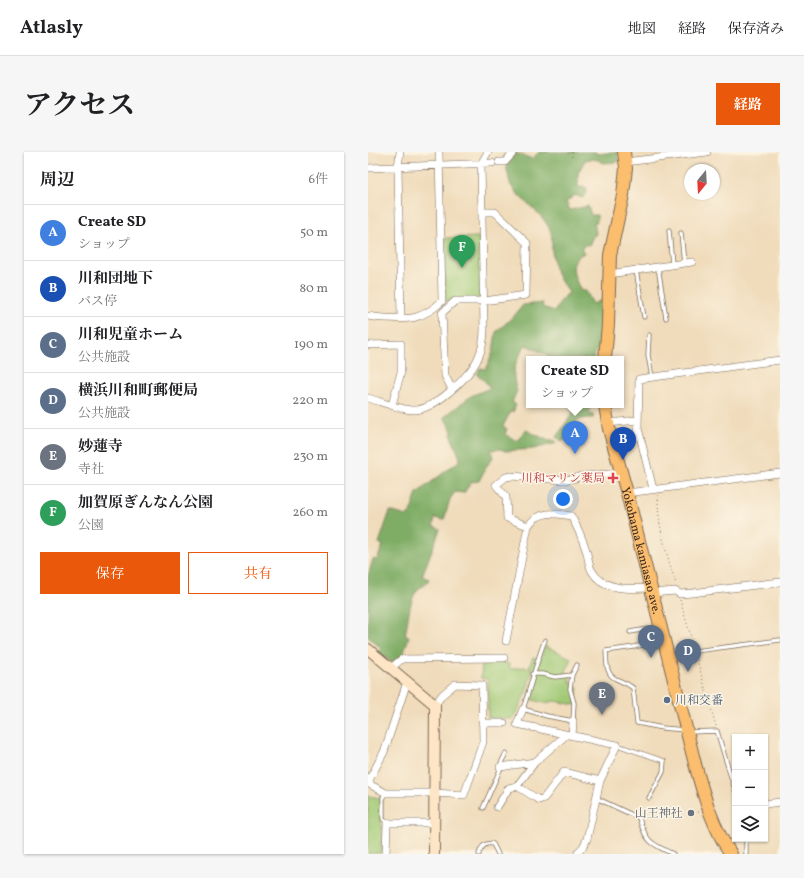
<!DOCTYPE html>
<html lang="ja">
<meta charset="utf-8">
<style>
:root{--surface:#fff;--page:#f6f6f6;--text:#202124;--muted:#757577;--line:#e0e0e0;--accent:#ea580c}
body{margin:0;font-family:Vollkorn,"Noto Serif JP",serif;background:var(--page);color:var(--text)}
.controls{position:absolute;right:12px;bottom:12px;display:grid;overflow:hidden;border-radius:0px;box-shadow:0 1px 3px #0004}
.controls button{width:36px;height:36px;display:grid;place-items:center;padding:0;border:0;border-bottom:1px solid var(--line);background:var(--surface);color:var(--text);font:20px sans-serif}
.compass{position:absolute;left:316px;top:12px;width:36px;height:36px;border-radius:50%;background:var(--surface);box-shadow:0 1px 3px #0004;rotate:198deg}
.you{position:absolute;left:195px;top:347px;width:14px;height:14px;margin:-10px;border:3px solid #fff;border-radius:50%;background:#1a73e8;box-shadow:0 0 0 6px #1a73e833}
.badge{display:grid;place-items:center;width:26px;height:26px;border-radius:50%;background:var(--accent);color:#fff;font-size:13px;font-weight:700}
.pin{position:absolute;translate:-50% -33px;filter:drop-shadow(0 1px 2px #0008)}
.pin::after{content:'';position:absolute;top:21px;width:14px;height:12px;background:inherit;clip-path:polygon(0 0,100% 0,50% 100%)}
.popup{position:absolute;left:158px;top:204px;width:98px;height:52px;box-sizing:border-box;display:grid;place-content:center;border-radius:0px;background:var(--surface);filter:drop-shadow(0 1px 3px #0005);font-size:13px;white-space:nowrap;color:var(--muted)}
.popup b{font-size:15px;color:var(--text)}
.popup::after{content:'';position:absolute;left:50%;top:100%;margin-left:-8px;border:8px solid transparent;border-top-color:var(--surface)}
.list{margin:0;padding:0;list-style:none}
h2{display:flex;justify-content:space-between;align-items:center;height:52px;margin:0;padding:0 16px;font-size:17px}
h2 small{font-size:13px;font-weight:400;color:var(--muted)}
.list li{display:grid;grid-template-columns:26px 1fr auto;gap:12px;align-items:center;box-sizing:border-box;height:56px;padding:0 16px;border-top:1px solid var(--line)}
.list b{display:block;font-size:15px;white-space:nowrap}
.list p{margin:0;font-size:13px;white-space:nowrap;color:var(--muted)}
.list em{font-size:13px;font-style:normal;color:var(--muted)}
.actions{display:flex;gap:8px;padding:12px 16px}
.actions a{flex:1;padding:9px 0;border:1px solid var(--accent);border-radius:0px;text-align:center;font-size:14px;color:var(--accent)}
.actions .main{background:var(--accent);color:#fff}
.icon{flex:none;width:22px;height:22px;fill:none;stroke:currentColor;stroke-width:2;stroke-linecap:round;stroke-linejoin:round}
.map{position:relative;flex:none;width:412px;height:702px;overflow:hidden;border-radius:0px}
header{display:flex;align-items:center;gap:24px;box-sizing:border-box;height:56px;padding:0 20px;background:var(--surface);border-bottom:1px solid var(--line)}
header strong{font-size:19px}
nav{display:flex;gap:22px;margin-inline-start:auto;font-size:14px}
.intro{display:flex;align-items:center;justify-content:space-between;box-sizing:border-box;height:96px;padding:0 24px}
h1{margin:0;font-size:28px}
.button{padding:10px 18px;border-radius:0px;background:var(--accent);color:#fff;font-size:14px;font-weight:700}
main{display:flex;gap:24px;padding:0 24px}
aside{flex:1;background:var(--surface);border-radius:0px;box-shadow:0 1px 3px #0004}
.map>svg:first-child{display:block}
.green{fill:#a0c975;stroke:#6e7a4a}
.forest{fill:#80ad66;stroke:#5e6c42}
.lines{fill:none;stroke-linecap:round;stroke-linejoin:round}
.lane-casing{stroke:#7a6855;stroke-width:5}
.street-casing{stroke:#7a6855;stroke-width:8}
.secondary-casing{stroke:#7a6855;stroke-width:12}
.primary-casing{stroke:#7a6855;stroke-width:14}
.path{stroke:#7a6855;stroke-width:1;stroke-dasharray:1 3;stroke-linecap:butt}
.lane{stroke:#fff;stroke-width:3.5}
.street{stroke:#fff;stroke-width:7}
.secondary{stroke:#fde5c5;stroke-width:10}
.primary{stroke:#fbbd6e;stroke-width:12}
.health-dot{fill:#e0444e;stroke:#fcf5e5;stroke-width:1.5}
.service-dot{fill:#5c6f8a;stroke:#fcf5e5;stroke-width:1.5}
.worship-dot{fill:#6b7280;stroke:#fcf5e5;stroke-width:1.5}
.labels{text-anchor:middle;stroke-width:3;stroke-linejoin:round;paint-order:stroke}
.health-label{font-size:12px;fill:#be3a42;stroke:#fcf5e5;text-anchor:end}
.street-label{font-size:12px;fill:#3b2a1e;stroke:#fcf5e5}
.service-label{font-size:12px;fill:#4e5e75;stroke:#fcf5e5;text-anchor:start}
.worship-label{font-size:12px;fill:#5b616d;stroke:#fcf5e5;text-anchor:end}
</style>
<header>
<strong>Atlasly</strong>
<nav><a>地図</a><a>経路</a><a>保存済み</a></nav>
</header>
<div class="intro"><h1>アクセス</h1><a class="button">経路</a></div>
<main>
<aside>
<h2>周辺<small>6件</small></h2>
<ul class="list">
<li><span class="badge" style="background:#3f7fe0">A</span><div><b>Create SD</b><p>ショップ</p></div><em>50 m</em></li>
<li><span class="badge" style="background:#1a4fb4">B</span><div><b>川和団地下</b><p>バス停</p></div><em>80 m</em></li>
<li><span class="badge" style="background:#5c6f8a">C</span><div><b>川和児童ホーム</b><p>公共施設</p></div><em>190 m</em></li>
<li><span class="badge" style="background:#5c6f8a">D</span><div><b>横浜川和町郵便局</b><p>公共施設</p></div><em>220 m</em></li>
<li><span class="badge" style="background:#6b7280">E</span><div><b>妙蓮寺</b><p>寺社</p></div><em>230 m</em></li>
<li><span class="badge" style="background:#2e9e5b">F</span><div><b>加賀原ぎんなん公園</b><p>公園</p></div><em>260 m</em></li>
</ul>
<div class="actions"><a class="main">保存</a><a>共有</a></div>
</aside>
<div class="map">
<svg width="412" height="702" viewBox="0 0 412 702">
<rect width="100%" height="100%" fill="#fcf5e5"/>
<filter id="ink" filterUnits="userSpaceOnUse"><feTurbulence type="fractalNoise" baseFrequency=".025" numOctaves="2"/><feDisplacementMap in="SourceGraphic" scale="8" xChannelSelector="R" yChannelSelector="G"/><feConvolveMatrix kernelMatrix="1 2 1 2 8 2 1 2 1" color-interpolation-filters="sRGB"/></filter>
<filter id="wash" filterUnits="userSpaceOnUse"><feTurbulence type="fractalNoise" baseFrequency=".012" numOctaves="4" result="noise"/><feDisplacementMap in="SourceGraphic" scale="16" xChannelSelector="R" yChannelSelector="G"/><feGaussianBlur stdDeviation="0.9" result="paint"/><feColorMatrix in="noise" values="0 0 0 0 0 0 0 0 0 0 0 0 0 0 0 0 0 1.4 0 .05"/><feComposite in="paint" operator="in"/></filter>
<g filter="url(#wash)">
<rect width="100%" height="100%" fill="#f0dcbb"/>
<!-- green -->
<path class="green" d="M111 85 112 146 83 150 77 149V86Z
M177 494 203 506 197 522H202V531H206V535L210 536 207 553 187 549 177 551 161 547 167 518 161 515 165 505 172 508Z
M135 510 141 512 142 517 157 515 164 519 158 540 146 567 120 566V527L113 526 114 511Z
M0 644 13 646 14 697 13 701 0 702Z"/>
<!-- forest -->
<path class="forest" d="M171 0H228V2L250 0V10L236 11 230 8 223 7 217 8 210 21V35L219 36 218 41 215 46 207 43 198 50 202 58 220 54 223 63H229V70H226L228 82 224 86 221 94 219 92 213 96 216 101C214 102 210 104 208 107 201 117 209 130 213 139H218L225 152 236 147 234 189 227 201 225 207H183L176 201 157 193C148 212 142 218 149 239L144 250 148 253 145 260 143 259 135 274 139 277 137 282 147 288H151L158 278 181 289 185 288 189 291 165 297 137 299 133 297 123 298 126 304 118 315 111 329 103 330 96 341 87 340 82 347 76 368 67 366 65 374 72 377 54 424 61 427C57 435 51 434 48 440 41 449 40 471 37 483L41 484 35 504H31L25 511 10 500 13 496 0 485V424L5 407 9 408 15 393 11 391 22 359 38 364 42 362 49 341 91 309 92 306 83 284 84 279 76 265 103 244 122 236 116 228 109 223 112 216 118 217 125 200 128 180 147 163 155 153 175 151 174 155 187 159 192 150 201 140C190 128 185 115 184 98 184 93 184 85 183 80 175 60 156 52 144 35 140 29 141 22 138 15L147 2H152L164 7Z
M200 253H224L220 261 226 263 225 266C218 266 212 266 207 271L208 275 215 281 194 289 188 285 205 261Z"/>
</g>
<g filter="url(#ink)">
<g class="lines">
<defs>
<path id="lane" d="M301 78 304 112
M313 81 316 111
M290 115 298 166
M268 118 276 165
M281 183 280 203 284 225
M262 480 291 475
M177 488C168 510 163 534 155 557L179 564 205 569 206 551 202 537 204 523 209 513
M294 488 266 495 238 499C239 509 237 522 248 527 254 530 259 531 265 536L269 571 295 576 316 578
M327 499 412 488
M164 522H174L187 525 204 523
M322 580 349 579 367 638
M249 593 296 609 295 620 281 646
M18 641 15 645V667L19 671
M228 646 271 666C278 690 283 692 305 702
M115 656 132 618 133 611 138 601
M378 687V702
M359 691 369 687
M111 702C113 695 117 690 125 692L130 702"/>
<path id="street" d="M32 0 30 15 33 166
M131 10H137L146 0
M257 10 339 0
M0 16 124 11
M241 122 324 110
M0 164C9 166 40 168 48 165 58 162 67 156 74 149L71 0
M0 193 33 192V220L24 253
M84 237 77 224 74 161 87 149H116L158 143 159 91 127 60H114
M0 246C11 249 34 258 45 258 65 259 103 224 110 206 115 196 116 186 116 176L113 12 120 0
M240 271 270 268
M285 337 270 276 271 227 412 208
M259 341 412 321
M160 374 139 366 138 345 128 333 138 325 143 324 196 328 205 327 213 324 254 321
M284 441 307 439 312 442 324 441 412 430
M138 489 160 374C171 358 187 361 203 364 210 376 215 388 219 401 220 407 221 414 224 419 235 439 263 437 282 436
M23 516 34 507 136 506
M39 530 16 600 0 630 1 632 18 641H67L96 643 115 590 114 533 87 532 74 543 67 553
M155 557 149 572 249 593 232 629 219 687 215 695 210 700
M114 571H136
M204 584 205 569
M132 615 167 610
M149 634 171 648 176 646 196 620 232 629
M397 652 412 650
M129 655 141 636 149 634 167 610 198 583
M18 702 19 671H66"/>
<path id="secondary" d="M0 497 67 553 66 702"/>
<g id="primary">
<path d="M237 207 240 172 242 103 255 43 258 16 256 0"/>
<path id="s1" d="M237 253 241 277 259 341 327 612C336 644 344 674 363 702"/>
</g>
</defs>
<!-- lane casing -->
<use href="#lane" class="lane-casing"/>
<!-- street casing -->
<use href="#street" class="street-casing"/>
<!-- secondary casing -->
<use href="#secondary" class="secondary-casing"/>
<!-- primary casing -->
<use href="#primary" class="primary-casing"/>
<!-- path -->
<path class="path" d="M204 5V0
M290 343C289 373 299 403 308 432
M312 448 326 495
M328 504 348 574
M326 661 331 660"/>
<!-- lane -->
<use href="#lane" class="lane"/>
<!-- street -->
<use href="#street" class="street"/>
<!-- secondary -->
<use href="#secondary" class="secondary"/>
<!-- primary -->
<use href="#primary" class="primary"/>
</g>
</g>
<!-- markers -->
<path class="health-dot" d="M243 320h4v4h4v4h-4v4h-4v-4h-4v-4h4z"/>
<circle class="service-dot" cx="299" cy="548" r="4"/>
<circle class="worship-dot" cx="323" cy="661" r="4"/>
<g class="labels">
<!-- health labels -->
<g class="health-label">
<text x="237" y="330">川和マリン薬局</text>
</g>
<!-- street labels -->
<g class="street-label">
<text dy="4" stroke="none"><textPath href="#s1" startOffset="150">Yokohama kamiasao ave.</textPath></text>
</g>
<!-- service labels -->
<g class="service-label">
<text x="307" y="552">川和交番</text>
</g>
<!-- worship labels -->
<g class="worship-label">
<text x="315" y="665">山王神社</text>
</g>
</g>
</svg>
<div class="controls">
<button>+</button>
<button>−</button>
<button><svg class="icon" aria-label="layers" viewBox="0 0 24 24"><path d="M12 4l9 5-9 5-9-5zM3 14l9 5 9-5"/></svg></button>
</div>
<svg class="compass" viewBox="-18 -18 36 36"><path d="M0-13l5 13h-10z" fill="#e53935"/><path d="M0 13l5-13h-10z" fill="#757577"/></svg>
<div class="you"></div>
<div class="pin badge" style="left:207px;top:302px;background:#3f7fe0">A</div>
<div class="popup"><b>Create SD</b>ショップ</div>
<div class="pin badge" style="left:255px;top:308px;background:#1a4fb4">B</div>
<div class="pin badge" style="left:283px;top:506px;background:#5c6f8a">C</div>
<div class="pin badge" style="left:320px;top:520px;background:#5c6f8a">D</div>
<div class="pin badge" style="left:234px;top:563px;background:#6b7280">E</div>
<div class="pin badge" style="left:94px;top:116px;background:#2e9e5b">F</div>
</div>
</main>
